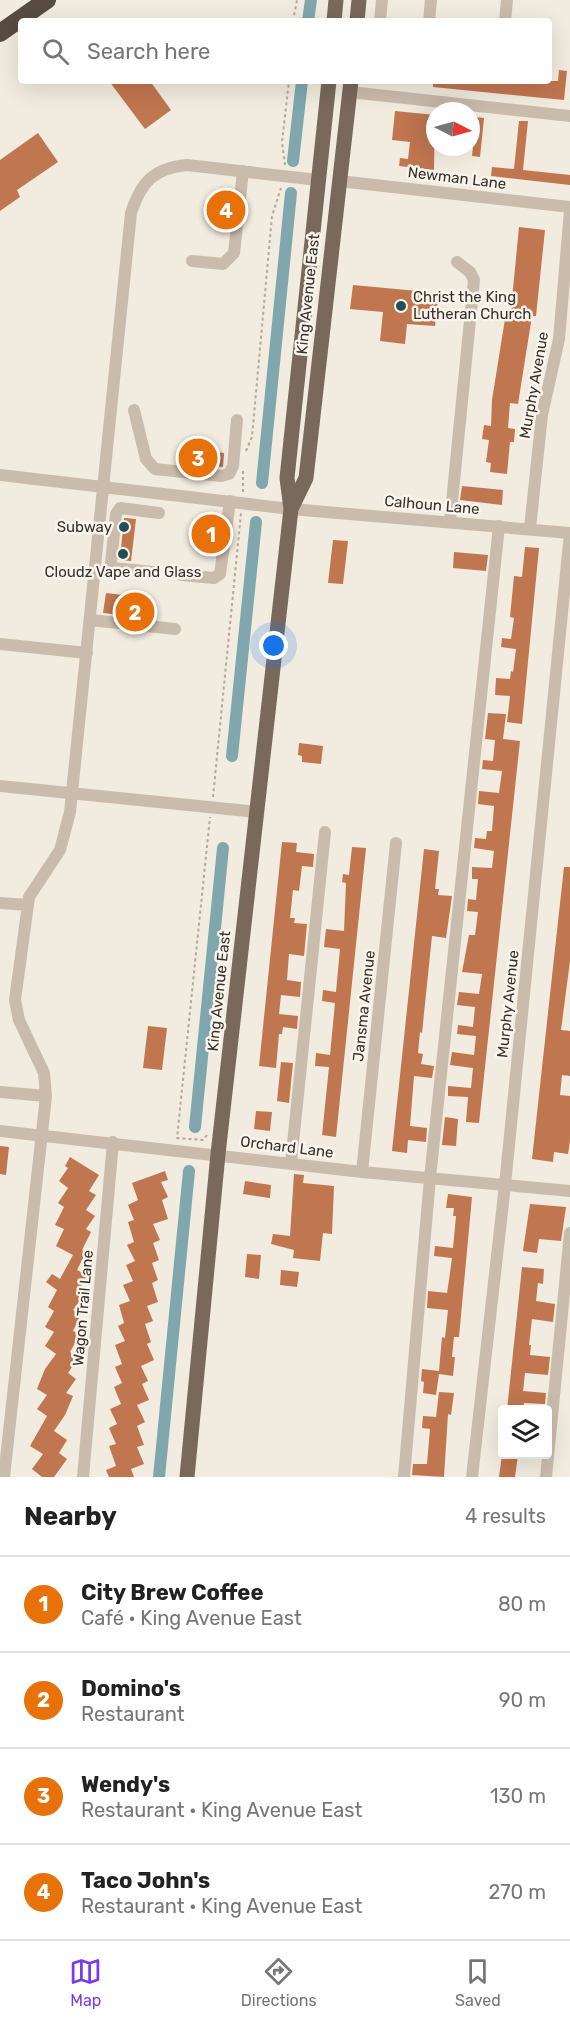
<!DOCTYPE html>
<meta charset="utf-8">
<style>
:root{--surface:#fff;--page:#f6f6f6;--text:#222;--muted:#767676;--line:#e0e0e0;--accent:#7c3aed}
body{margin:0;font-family:Rubik,sans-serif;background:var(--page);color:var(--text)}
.controls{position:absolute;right:18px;bottom:18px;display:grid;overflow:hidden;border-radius:6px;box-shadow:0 6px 24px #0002}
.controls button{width:54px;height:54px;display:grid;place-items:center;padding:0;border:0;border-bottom:2px solid var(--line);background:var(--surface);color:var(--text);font:30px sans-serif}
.compass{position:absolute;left:426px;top:102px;width:54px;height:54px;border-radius:50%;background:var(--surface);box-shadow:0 6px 24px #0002;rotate:96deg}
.you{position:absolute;left:274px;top:646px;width:21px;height:21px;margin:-15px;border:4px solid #fff;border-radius:50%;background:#1a73e8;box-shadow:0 0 0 9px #1a73e833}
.badge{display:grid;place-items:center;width:39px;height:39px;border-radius:50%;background:var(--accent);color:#fff;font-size:20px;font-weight:700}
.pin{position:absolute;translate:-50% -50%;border:3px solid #fff;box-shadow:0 2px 6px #0006}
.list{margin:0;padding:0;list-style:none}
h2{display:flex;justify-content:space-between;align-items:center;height:78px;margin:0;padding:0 24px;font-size:26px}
h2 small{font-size:20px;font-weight:400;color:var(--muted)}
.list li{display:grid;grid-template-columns:39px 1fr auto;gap:18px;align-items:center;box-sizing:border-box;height:96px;padding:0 24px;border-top:2px solid var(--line)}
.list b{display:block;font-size:22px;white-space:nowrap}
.list p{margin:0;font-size:20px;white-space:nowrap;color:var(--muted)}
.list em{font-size:20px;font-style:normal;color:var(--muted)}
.icon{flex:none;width:33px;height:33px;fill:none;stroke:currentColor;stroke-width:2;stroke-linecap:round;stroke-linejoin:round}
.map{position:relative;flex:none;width:570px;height:1477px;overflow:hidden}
.search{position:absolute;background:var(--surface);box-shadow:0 6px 24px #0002;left:18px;right:18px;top:18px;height:66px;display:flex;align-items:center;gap:15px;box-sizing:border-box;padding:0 21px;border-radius:6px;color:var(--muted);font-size:22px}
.sheet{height:462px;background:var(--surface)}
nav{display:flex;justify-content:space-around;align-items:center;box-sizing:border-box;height:84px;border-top:2px solid var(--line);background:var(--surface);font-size:16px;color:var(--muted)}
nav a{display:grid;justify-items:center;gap:3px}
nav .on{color:var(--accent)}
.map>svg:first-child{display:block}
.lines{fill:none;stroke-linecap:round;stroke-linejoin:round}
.canal{stroke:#80a7ae;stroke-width:12}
.building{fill:#c0764f}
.path{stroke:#b6a796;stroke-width:2;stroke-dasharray:3 3;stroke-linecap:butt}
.minor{stroke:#cabcac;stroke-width:12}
.major{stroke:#79695c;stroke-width:15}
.highway{stroke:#584b42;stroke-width:18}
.poi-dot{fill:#214f58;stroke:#f9f5ec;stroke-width:2}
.labels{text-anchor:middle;stroke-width:5;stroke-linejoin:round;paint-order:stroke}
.street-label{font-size:15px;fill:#38302a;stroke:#f9f5ec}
.poi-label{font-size:15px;fill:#38302a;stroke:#f9f5ec;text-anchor:start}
</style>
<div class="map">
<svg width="570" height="1477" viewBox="0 0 570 1477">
<rect width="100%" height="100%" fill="#f2ebdf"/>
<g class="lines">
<!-- canal -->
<path class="canal" d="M308 21 311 0
M293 161 302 81
M262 483 291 193
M232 756 256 522
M195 1127 223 848
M159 1477 189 1171"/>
</g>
<!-- building -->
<path class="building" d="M559 70 567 71 564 100 433 87V81H558Z
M109 81H150L171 110 145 129Z
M395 111 435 115 434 170 399 166 400 158 408 159 410 142 392 140Z
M476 117 484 118 480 157 472 156Z
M519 121H528L523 170 570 175V185L491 176 492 167 514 169Z
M38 133 58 162 17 190 20 197 0 211V160Z
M219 190 232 191 228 230 215 228Z
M519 227 545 230 536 316H532L518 404 510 403 508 428 515 429 514 442H510L507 474 490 472 491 463 486 462 489 440 482 439 484 425 491 426 492 400 505 319 510 320Z
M353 285 439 293 435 326 407 324 405 344 380 341 383 312 350 309Z
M180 448 224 453 223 467 179 463Z
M462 486 503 490 502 505 460 500Z
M124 518 136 519 131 561 120 560Z
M208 520 218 521 215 549 205 548Z
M333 540 348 541 343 584 328 583Z
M525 547 539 548 522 724 507 722 510 696 495 695 496 678 510 679 511 671 513 672 516 649 501 647 502 638 511 639 514 618 510 617 514 576 522 577Z
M454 552 488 555 486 571 453 568Z
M106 593 132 596 131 606 153 608 152 618 103 613Z
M488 713 506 714 503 739 520 741 479 1123 466 1122 468 1097 448 1096V1086L471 1088 473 1068 450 1065 452 1052 474 1055 476 1036 457 1034 458 1025 473 1027 475 1007 457 1005 459 992 479 994 482 974 462 972 469 935H475L478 912 467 911 468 899 476 900 478 879H472V867L492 868 494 851 474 848 475 838 486 839 487 831H492L494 806 478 804 479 791 499 793 502 771 482 769 483 760 493 761 495 740 485 739Z
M299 743 323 746 321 764 302 762V756L298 755Z
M282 842 297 843 296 852 314 854 313 867 302 866 299 891 293 890 290 918H295L294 923 307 924 304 956 289 954 287 980 301 982 300 997 281 995 279 1014 298 1016 297 1029 283 1027 282 1034H279L276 1068 259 1066Z
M352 847 366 848 336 1137 322 1135 329 1067 315 1066 316 1053 330 1055 335 1003 322 1001 323 990 336 992 340 949 324 947 326 929 344 931 346 883 342 882 343 874 349 875Z
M424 849 439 851 435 889H439L438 895 452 896 446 938 432 936 422 1033 420 1032 418 1053 423 1054 421 1064 434 1066 432 1078 414 1076 410 1126 427 1128 426 1142 408 1140 407 1153 392 1151Z
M564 867H570V961L561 1030 570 1031V1076L562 1075 560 1095 570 1096V1141L568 1154 554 1152 553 1162 532 1159Z
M148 1026 167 1028 162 1070 143 1068Z
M281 1062 293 1063 289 1103 277 1101Z
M256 1111 272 1112 270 1131 254 1129Z
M445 1117 458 1119 456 1146 442 1145Z
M0 1146 9 1147 6 1175 0 1174Z
M70 1157 99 1175 89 1191 96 1195 86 1210 95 1216 86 1229 91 1232 82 1250 86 1252 77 1270 87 1275 78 1292 84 1295 73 1310 81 1314 73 1331 80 1334 70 1352 78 1358 68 1373 76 1379 66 1393 73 1396 65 1415 54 1431 67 1440 59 1453 67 1459 54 1477H42L32 1469 43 1454 30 1446 47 1416 37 1409 47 1395 37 1389 45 1369 56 1354 45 1346 54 1332 45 1327 54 1311 48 1307 57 1290 46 1282 52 1274 60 1279 73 1255 56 1246 64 1229 55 1225 64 1207 58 1203 68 1188 59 1181 68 1168 65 1166Z
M165 1171 168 1180 161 1182 168 1197 162 1200 168 1219 153 1224 160 1240 153 1243 159 1260 152 1263 158 1280 152 1283 158 1302 147 1306 153 1321 145 1324 151 1342 147 1344 154 1360 141 1366 148 1381 142 1384 149 1400 137 1405 145 1422 137 1426 144 1445 137 1447 144 1464 131 1469 134 1477H109L106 1470 116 1466 109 1446 116 1444 109 1428 117 1424 110 1409 121 1404 114 1387 122 1383 115 1367 122 1364 115 1345 125 1341 118 1326 124 1323 119 1305 130 1301 123 1285 133 1281 126 1265 135 1261 127 1245 134 1242 128 1222 134 1220 128 1205 138 1200 132 1183Z
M294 1174 304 1175 303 1183 334 1186 332 1234 323 1233 320 1261 293 1258 294 1250 271 1244 273 1234 290 1236Z
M245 1181 271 1185 270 1198 243 1194Z
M448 1194 472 1197 459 1337H454L452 1357H455L453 1376 439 1374 436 1395 423 1393 424 1382 421 1381 422 1369 439 1371 442 1337 445 1338 448 1310 427 1308 428 1291 447 1293 449 1280 452 1258 434 1256 435 1246 453 1248 456 1216H453L454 1208H446Z
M530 1204 566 1207 561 1241 539 1239 537 1253 523 1251Z
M247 1254 261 1255 259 1279 245 1277Z
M522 1267 544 1269 543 1284 538 1283 536 1301 555 1304 553 1322 532 1319 529 1345H531L530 1355 550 1357 548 1375 525 1373 523 1391 546 1393 545 1404 524 1403 523 1410H507Z
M281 1270 299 1272 297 1287 280 1285Z
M439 1392 454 1393 451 1415 448 1414 444 1477 412 1475 413 1464H427L430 1429 422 1428 423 1416 436 1417Z
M502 1455H518L515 1477H499Z"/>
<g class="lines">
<!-- path -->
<path class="path" d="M293 21 297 0
M285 165 282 142 289 81
M246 451 252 437 272 216 281 188
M243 492V471
M213 797 241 513
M207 1135 203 1140 177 1138 210 817"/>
<!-- minor -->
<path class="minor" d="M380 21 382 0
M429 21 431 0
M505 21 507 0
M350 92 570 116
M339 181 570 207
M192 261 223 264 234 253 243 171
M134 410 146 459 155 469 221 476 229 474 233 466 237 420
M0 475 291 509 570 533
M450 522 474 280 470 272 457 262
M530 528 542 415 559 339 570 211
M153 572 114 568 111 563 116 514 120 508 159 513
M181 575 214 578 220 574 230 501
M90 620 175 629
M0 644 87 653
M0 786 257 812
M0 903 28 905
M0 1092 46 1096
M0 1131 362 1172 570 1191
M291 1163 325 832
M362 1172 396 843
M4 1477 46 1096 44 1073 19 1020 15 1000 29 897 60 850 70 812 131 213C141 182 154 168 187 165L318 180
M83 1477 113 1142
M404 1477 430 1178 499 526
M472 1477 505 1185 570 533
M546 1477 570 1233"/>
<!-- major -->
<path class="major" d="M334 21 336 0
M357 21 359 0
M291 509 287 478 329 81
M187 1477 218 1154 291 509 306 478 351 81"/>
<!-- highway -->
<path class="highway" d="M0 33 47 0"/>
</g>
<!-- markers -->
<g class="poi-dot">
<circle cx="401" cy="306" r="6"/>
<circle cx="124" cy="527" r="6"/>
<circle cx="123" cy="554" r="6"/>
</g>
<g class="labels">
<!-- street labels -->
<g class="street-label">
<text transform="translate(457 178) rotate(7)" y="5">Newman Lane</text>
<text transform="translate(308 294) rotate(-84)" y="5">King Avenue East</text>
<text transform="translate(534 385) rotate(-80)" y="5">Murphy Avenue</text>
<text transform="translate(432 505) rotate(5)" y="5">Calhoun Lane</text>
<text transform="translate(219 991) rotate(-84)" y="5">King Avenue East</text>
<text transform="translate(508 1004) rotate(-84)" y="5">Murphy Avenue</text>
<text transform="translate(364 1006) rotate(-84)" y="5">Jansma Avenue</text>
<text transform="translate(287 1147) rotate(7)" y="5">Orchard Lane</text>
<text transform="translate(83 1308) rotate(-85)" y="5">Wagon Trail Lane</text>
</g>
<!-- poi labels -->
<g class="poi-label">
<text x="413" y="302">Christ the King<tspan x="413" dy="17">Lutheran Church</tspan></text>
<text x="112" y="532" text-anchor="end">Subway</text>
<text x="123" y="577" text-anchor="middle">Cloudz Vape and Glass</text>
</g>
</g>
</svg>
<div class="controls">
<button><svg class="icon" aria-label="layers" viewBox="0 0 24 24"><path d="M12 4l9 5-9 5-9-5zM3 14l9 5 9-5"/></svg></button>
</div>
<svg class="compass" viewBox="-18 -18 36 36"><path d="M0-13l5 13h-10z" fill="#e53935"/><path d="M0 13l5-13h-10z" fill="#767676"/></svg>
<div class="you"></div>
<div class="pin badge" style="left:211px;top:534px;background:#e8710a">1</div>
<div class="pin badge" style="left:135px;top:612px;background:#e8710a">2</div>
<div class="pin badge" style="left:198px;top:458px;background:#e8710a">3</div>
<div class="pin badge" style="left:226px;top:210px;background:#e8710a">4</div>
<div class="search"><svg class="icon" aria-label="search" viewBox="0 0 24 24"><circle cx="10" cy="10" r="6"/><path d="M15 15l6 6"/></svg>Search here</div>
</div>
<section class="sheet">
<h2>Nearby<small>4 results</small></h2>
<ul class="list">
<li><span class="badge" style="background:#e8710a">1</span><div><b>City Brew Coffee</b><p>Café · King Avenue East</p></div><em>80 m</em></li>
<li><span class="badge" style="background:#e8710a">2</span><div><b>Domino's</b><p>Restaurant</p></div><em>90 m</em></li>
<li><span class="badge" style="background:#e8710a">3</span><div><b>Wendy's</b><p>Restaurant · King Avenue East</p></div><em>130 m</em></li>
<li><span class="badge" style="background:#e8710a">4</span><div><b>Taco John's</b><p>Restaurant · King Avenue East</p></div><em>270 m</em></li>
</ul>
</section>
<nav>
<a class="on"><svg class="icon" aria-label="map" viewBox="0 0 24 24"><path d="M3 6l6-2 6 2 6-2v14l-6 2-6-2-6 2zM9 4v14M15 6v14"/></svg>Map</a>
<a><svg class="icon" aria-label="directions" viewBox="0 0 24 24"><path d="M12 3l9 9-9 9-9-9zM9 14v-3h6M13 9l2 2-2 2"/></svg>Directions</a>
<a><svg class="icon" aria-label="saved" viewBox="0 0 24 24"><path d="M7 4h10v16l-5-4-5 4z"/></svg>Saved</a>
</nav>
